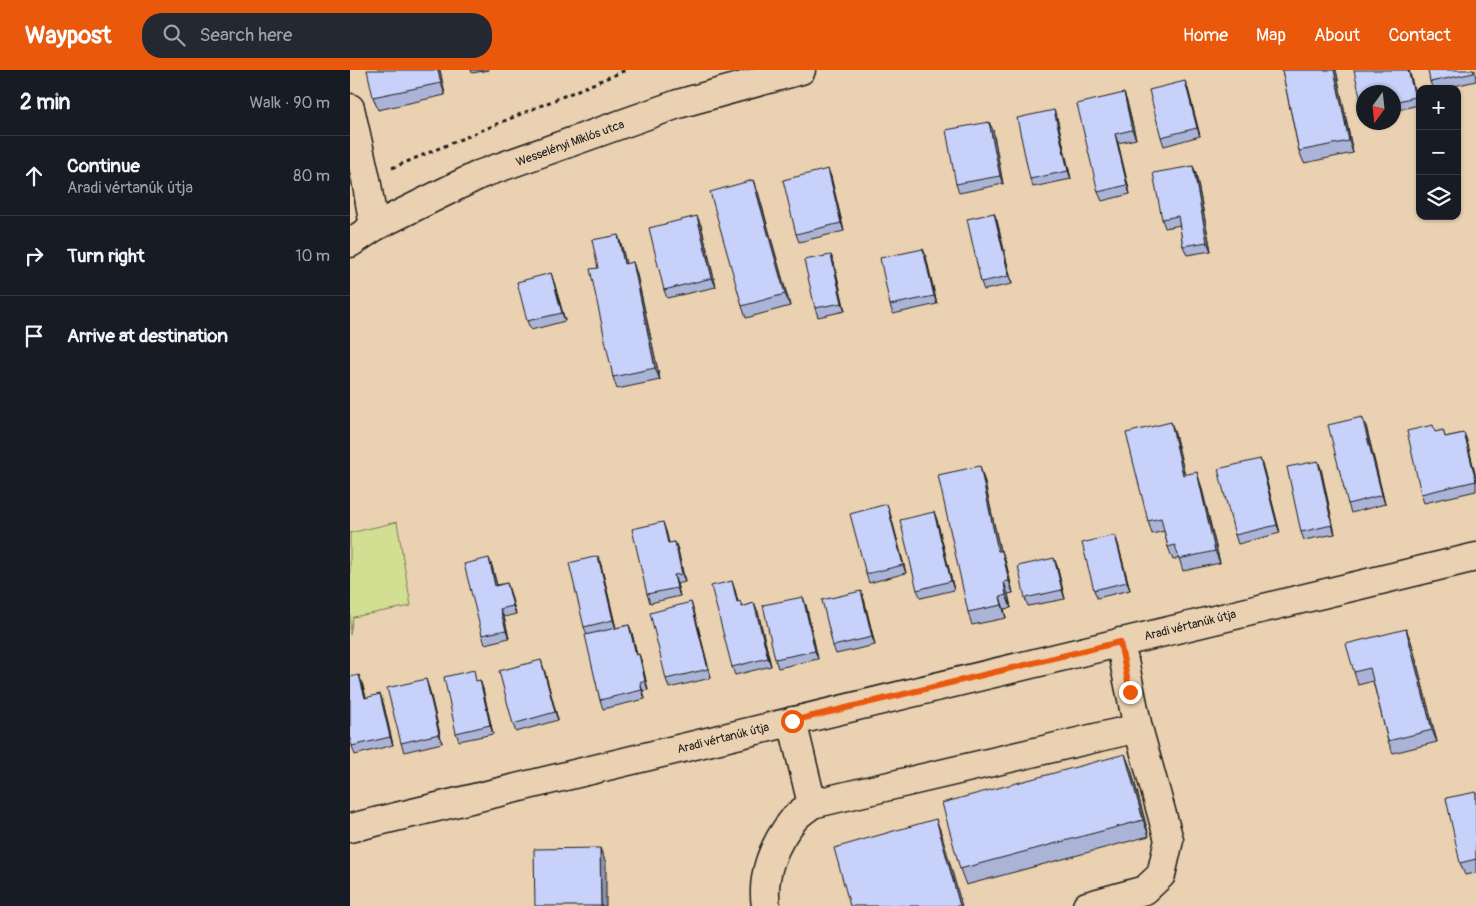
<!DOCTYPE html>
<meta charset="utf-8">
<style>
:root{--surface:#171b24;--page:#242831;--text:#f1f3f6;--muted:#9ea1a6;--line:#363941;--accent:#ea580c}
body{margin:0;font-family:Pangolin,sans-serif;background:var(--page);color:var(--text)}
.controls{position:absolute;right:15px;top:15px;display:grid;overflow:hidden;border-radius:10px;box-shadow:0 1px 4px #0004}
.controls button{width:45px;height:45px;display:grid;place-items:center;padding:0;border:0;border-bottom:1px solid var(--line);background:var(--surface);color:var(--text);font:25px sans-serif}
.compass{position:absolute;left:1006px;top:15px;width:45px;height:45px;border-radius:50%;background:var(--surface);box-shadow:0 1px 4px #0004;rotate:195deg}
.stop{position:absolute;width:15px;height:15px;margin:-11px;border:4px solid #ea580c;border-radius:50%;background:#fff}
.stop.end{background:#ea580c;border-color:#fff;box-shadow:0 1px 5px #0008}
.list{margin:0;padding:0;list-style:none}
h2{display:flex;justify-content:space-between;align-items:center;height:65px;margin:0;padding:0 20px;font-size:21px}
h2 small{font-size:16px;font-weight:400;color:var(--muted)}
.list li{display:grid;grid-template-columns:32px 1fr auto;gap:15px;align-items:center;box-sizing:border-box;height:80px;padding:0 20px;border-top:1px solid var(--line)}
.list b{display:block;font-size:19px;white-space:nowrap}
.list p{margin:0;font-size:16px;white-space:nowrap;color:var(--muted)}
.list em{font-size:16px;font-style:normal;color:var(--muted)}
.icon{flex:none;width:28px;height:28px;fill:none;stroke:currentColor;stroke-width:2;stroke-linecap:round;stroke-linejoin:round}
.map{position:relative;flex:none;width:1126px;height:836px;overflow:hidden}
header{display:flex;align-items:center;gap:30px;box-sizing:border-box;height:70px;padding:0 25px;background:var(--accent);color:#fff}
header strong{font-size:24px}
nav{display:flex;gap:28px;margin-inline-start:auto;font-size:18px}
.search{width:350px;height:45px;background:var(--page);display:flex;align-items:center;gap:12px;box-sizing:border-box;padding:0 18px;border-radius:20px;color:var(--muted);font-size:19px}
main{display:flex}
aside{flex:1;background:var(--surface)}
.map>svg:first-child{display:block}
.green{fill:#d2df93;stroke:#777e58}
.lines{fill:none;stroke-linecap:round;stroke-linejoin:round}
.minor-casing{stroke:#1c1c1c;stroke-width:31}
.major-casing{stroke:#1c1c1c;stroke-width:31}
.path{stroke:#1c1c1c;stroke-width:3;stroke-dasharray:4 4;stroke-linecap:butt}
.minor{stroke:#e9d1b1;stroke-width:28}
.major{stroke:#e9d1b1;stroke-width:28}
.wall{fill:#abb4d6;stroke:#1c1c1c}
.shaded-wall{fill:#8b92ae;stroke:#1c1c1c}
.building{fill:#c7d1f9;stroke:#1c1c1c}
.route{stroke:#ea580c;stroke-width:6}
.labels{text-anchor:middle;stroke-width:4.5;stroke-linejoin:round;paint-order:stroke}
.street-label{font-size:12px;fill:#1c1c1c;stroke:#e9d1b1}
</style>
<header>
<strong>Waypost</strong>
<div class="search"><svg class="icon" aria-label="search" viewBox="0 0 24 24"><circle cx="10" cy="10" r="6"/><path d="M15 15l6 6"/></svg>Search here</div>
<nav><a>Home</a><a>Map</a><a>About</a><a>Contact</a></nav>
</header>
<main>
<aside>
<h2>2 min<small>Walk · 90 m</small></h2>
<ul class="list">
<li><svg class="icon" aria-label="ahead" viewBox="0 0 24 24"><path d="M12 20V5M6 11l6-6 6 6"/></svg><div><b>Continue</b><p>Aradi vértanúk útja</p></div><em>80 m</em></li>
<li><svg class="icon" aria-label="right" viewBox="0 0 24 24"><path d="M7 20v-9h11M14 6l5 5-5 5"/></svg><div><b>Turn right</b></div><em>10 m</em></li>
<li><svg class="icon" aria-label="arrive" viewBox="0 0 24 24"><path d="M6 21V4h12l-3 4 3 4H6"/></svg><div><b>Arrive at destination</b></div></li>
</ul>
</aside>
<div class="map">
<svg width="1126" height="836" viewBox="0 0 1126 836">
<rect width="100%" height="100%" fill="#e9d1b1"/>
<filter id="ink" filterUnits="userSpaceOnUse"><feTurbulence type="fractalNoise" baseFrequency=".02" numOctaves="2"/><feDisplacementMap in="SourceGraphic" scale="10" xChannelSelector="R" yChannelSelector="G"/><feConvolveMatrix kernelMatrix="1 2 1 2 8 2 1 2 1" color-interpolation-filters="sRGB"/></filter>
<g filter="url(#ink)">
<!-- green -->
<path class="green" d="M47 452 61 536 3 547 0 565V463Z"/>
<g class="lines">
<defs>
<path id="minor" d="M0 38 16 109 24 157
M770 572 788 658
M442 651 462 734
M0 758 1126 487
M416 836C411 805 424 773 444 749 449 743 456 739 462 734L788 658 819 770 811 805 795 820 737 836"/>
<path id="major" d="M0 173 24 157 131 104 328 34 451 0"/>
</defs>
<!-- minor casing -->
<use href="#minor" class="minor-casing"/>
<!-- major casing -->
<use href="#major" class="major-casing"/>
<!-- path -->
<path class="path" d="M42 98 276 0"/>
<!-- minor -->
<use href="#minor" class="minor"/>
<!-- major -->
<use href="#major" class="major"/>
</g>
<!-- wall -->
<path class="wall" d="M90 0 95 25 28 40 23 27Z
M121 0H139L122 3Z
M932 0H986L1003 83 954 93 949 81Z
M1059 0 1068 35 1044 41V22Z
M1125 0 1126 11 1092 19H1083L1080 12Z
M838 19 850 66 814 76 811 67Z
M774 23 777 32 786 69 768 73 780 124 752 131 748 122Z
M707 48 721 109 683 117 680 109Z
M643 60 653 114 609 123 606 114Z
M843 96 846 104 861 181 837 185 833 176 830 155 815 158 812 149Z
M478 99 481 107 494 161 449 172 446 164Z
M408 122 440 236 396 248 392 236Z
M644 143 647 151 662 214 634 220 631 212Z
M351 155 366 217 317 228 314 220Z
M268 165 272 177 276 194 283 192 287 205 310 310 267 319 263 307 248 198Z
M573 179 576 187 587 234 543 244 540 235Z
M481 185 484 193 495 241 468 247 465 238Z
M204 212 215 251 181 260 177 251Z
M1016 356 1035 434 1001 443 998 434Z
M1093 360 1095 367 1114 363 1117 371 1126 408V421L1074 433 1071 424 1086 362Z
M825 364 835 405 851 415 870 493 833 501 829 488 823 490 818 477 814 461 802 464 798 451Z
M968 391 971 399 985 464 954 470 951 462Z
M913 397 930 463 888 474 885 465Z
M634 409 650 481H652L656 493 663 523 658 524 661 538 654 539 656 548 622 555 618 542Z
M584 442 587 450 604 520 571 528 567 520Z
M540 443 556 503 519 513 516 504Z
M316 461 319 473 325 472 328 480 335 512 327 514 330 526 300 533 297 524Z
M765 465 768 474 780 520 747 528 744 520Z
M248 486 251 495 266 558 279 555 282 563 287 585 289 584 292 593 298 620 293 621 295 629 253 639 250 630 237 565 234 557Z
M704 488 707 496 715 529 678 536 675 528Z
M142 496 147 515 157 513 160 522 166 544 154 547 159 568 135 574 132 565Z
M385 520 388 532 392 537 404 533 408 542 421 596 385 605 382 597Z
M514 529 525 575 486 584 483 576Z
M456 535 468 589 428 598 425 589Z
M344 541 361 608 319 618 316 609Z
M1061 571 1087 672 1043 683 1038 671 1023 611 1008 615 1004 602Z
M194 599 208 650 166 662 163 654Z
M130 610 133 619 143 664 109 671 106 663 127 611Z
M12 613 16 627 33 632 43 675 5 685 2 676Z
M79 618 92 673 54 682 51 673Z
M781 699 799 766 616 815 610 799Z
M1126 722V803L1115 805 1110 793Z"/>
<!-- shaded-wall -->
<path class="shaded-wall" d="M88 0H90L95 25 91 13Z
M984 0H986L1003 83 999 71Z
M1058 0H1059L1068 35 1065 27Z
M835 11 838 19 850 66 847 58Z
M774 23 777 32 786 69 782 60Z
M704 40 707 48 721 109 718 101Z
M639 52 643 60 653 114 650 106Z
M765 64 768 73 780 124 777 115Z
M843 96 846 104 861 181 857 172Z
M478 99 481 107 494 161 491 153Z
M403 110 408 122 440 236 435 224Z
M644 143 647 151 662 214 659 206Z
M347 146 351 155 366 217 362 208Z
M268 165 272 177 279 207 274 194Z
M573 179 576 187 587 234 584 226Z
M481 185 484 193 495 241 492 233Z
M283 192 287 205 310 310 305 298Z
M201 203 204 212 215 251 212 243Z
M1012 347 1016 356 1035 434 1032 425Z
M821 352 825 364 838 418 833 405Z
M1114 363 1117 371 1126 408V412Z
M910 389 913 397 930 463 927 455Z
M968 391 971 399 985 464 982 455Z
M630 396 634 409 653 493 648 481Z
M847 402 851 415 870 493 865 481Z
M537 434 540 443 556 503 553 495Z
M584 442 587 450 604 520 601 511Z
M313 452 316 461 321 482 318 473Z
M765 465 768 474 780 520 777 512Z
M325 472 328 480 335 512 332 504Z
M652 481 656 493 663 523 659 511Z
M248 486 251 495 266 559 263 550Z
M139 488 142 496 149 524 145 516Z
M704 488 707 496 715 529 712 520Z
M324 505 327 514 330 526 327 518Z
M382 511 385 520 390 541 387 532Z
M654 512 658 524 661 538 656 525Z
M157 513 160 522 166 544 163 536Z
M511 521 514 529 525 575 522 567Z
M453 527 456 535 468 589 465 581Z
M650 527 654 539 656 548 652 535Z
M341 532 344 541 361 608 358 599Z
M404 533 408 542 421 596 418 588Z
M150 539 154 547 159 568 156 560Z
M279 555 282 563 289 594 286 585Z
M1056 559 1061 571 1087 672 1082 660Z
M289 584 292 593 298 620 295 611Z
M191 590 194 599 208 650 205 642Z
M9 605 12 613 18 636 15 628Z
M76 609 79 618 92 673 89 664Z
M130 610 133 619 143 664 140 655Z
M290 613 293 621 295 629 292 620Z
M30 624 33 632 43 675 40 667Z
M775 684 781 699 799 766 793 750Z
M586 749 592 765 612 836H610Z
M250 778 256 793V836H251Z"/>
<!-- building -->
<path class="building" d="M17 0H88L91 13 23 27Z
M932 0H984L999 71 949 81Z
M1004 0H1058L1065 27 1044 32V22H1014L1013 40Z
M1078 0H1123L1124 3 1080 12Z
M835 11 847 58 811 67 799 20Z
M774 23 782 60 765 64 777 115 748 122 727 34Z
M704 40 718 101 680 109 667 48Z
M639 52 650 106 606 114 596 60Z
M843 96 857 172 833 176 828 146 812 149 803 103Z
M478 99 491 153 446 164 433 110Z
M403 110 435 224 392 236 360 122Z
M644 143 659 206 631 212 617 149Z
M347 146 362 208 314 220 299 158Z
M268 165 274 194 283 192 305 298 263 307 240 199 248 198 242 170Z
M573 179 584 226 540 235 530 188Z
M481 185 492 233 465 238 454 190Z
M201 203 212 243 177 251 167 212Z
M1012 347 1032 425 998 434 978 355Z
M821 352 833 405 847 402 865 481 829 489 825 475 818 477 811 448 798 451 776 363Z
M1083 355 1085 362 1093 360 1095 367 1114 363 1126 411 1071 424 1057 361Z
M910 389 927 455 885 465 868 399Z
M968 391 982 455 951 462 937 397Z
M630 396 648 481H652L659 511 654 512 656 525 650 527 652 535 618 542 588 405Z
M537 434 553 495 516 504 500 444Z
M584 442 601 511 567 520 550 450Z
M313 452 318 473 325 472 332 504 324 505 327 518 297 524 282 459Z
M765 465 777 512 744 520 732 473Z
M248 486 263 550 234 557 219 493Z
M139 488 145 516 157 513 163 536 150 539 156 560 132 565 114 494Z
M704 488 712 520 675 528 668 496Z
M382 511 387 532 390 531 392 537 404 533 418 588 382 597 361 516Z
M511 521 522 567 483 576 472 530Z
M453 527 465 581 425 589 413 535Z
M341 532 358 599 316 609 300 543Z
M279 555 286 585 289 584 295 611 290 613 292 620 250 630 235 565Z
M1056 559 1082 660 1038 671 1020 598 1004 602 996 574Z
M191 590 205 642 163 654 149 601Z
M124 600 126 611 130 610 140 655 106 663 94 607Z
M9 605 15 628 30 624 40 667 2 676 0 669V607Z
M76 609 89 664 51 673 37 618Z
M775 684 793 750 610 799 592 733Z
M1126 722V789L1110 793 1096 728Z
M586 749 610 836H500L484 778Z
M250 778 251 836H185L184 779Z"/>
</g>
<g class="lines" filter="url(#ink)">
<!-- route -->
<path class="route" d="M442 651 770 572 780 622"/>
</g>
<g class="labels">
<!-- street labels -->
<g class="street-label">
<text transform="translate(220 73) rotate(-20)" y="4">Wesselényi Miklós utca</text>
<text transform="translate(840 555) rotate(-14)" y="4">Aradi vértanúk útja</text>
<text transform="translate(373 668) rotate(-14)" y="4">Aradi vértanúk útja</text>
</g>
</g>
</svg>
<div class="controls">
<button>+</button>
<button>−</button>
<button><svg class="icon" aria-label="layers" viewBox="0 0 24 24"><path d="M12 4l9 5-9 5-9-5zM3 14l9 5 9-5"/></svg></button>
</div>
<svg class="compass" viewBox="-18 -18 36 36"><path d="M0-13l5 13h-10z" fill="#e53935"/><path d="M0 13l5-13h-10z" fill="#9ea1a6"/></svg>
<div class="stop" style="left:442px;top:651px"></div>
<div class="stop end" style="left:780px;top:622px"></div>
</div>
</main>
